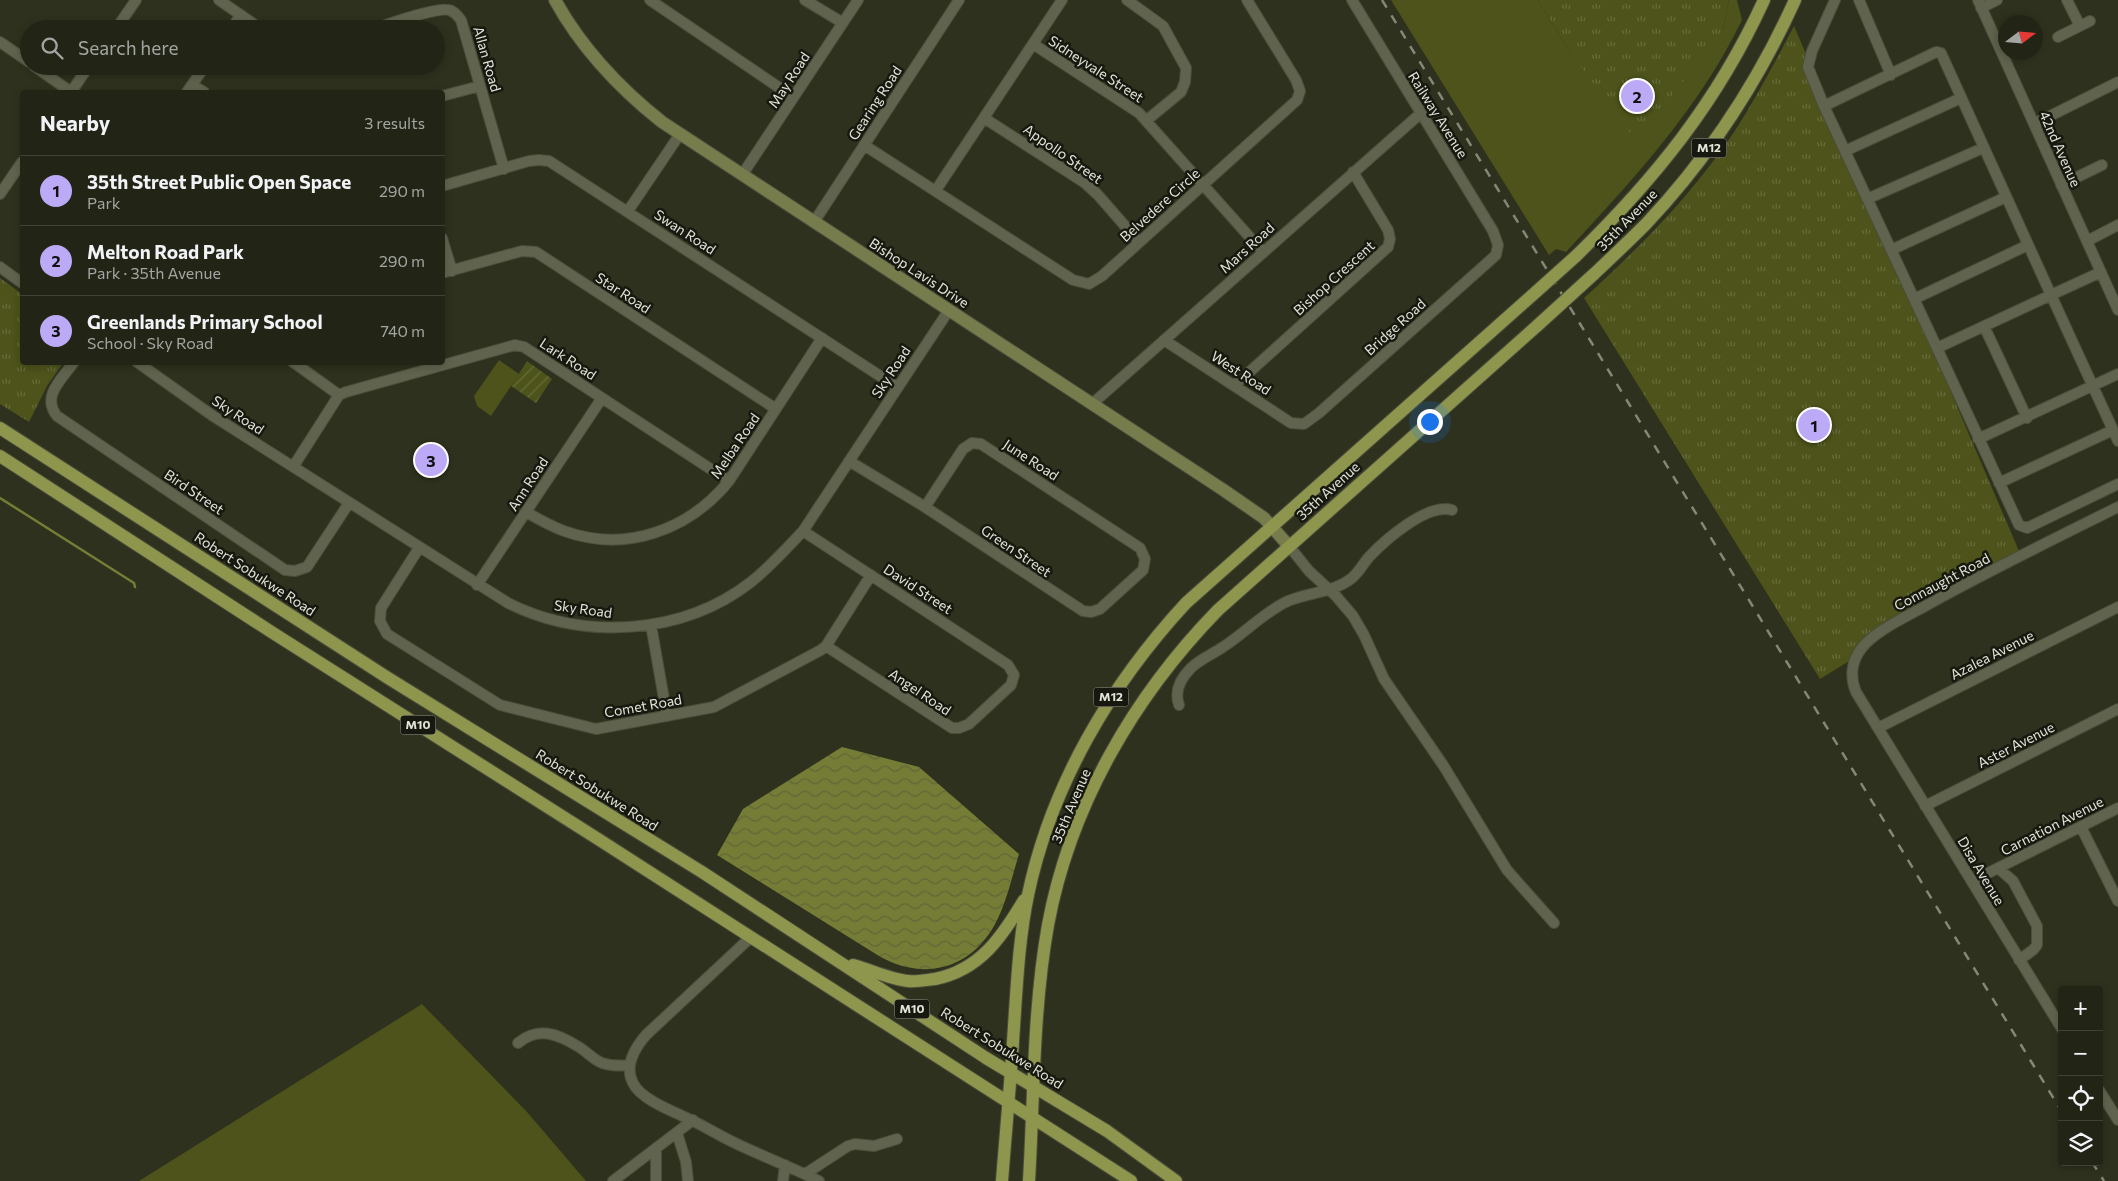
<!DOCTYPE html>
<meta charset="utf-8">
<style>
:root{--surface:#222516;--page:#2a2d1f;--text:#f1f3f6;--muted:#a2a5a1;--line:#3f4235;--accent:#bcaaf6}
body{margin:0;font-family:Commissioner,sans-serif;background:var(--page);color:var(--text)}
.controls{position:absolute;right:15px;bottom:15px;display:grid;overflow:hidden;border-radius:5px;box-shadow:0 2px 8px #0003}
.controls button{width:45px;height:45px;display:grid;place-items:center;padding:0;border:0;border-bottom:1px solid var(--line);background:var(--surface);color:var(--text);font:25px sans-serif}
.compass{position:absolute;left:1998px;top:15px;width:45px;height:45px;border-radius:50%;background:var(--surface);box-shadow:0 2px 8px #0003;rotate:74deg}
.you{position:absolute;left:1429px;top:421px;width:18px;height:18px;margin:-12px;border:4px solid #fff;border-radius:50%;background:#1a73e8;box-shadow:0 0 0 8px #1a73e833}
.badge{display:grid;place-items:center;width:32px;height:32px;border-radius:50%;background:var(--accent);color:#111;font-size:16px;font-weight:700}
.pin{position:absolute;translate:-50% -50%;border:2px solid #fff;box-shadow:0 1px 5px #0006}
.list{margin:0;padding:0;list-style:none}
h2{display:flex;justify-content:space-between;align-items:center;height:65px;margin:0;padding:0 20px;font-size:21px}
h2 small{font-size:16px;font-weight:400;color:var(--muted)}
.list li{display:grid;grid-template-columns:32px 1fr auto;gap:15px;align-items:center;box-sizing:border-box;height:70px;padding:0 20px;border-top:1px solid var(--line)}
.list b{display:block;font-size:19px;white-space:nowrap}
.list p{margin:0;font-size:16px;white-space:nowrap;color:var(--muted)}
.list em{font-size:16px;font-style:normal;color:var(--muted)}
.icon{flex:none;width:28px;height:28px;fill:none;stroke:currentColor;stroke-width:2;stroke-linecap:round;stroke-linejoin:round}
.map{position:relative;flex:none;width:2118px;height:1181px;overflow:hidden}
.search{position:absolute;background:var(--surface);box-shadow:0 2px 8px #0003;left:20px;top:20px;width:425px;height:55px;display:flex;align-items:center;gap:12px;box-sizing:border-box;padding:0 18px;border-radius:28px;color:var(--muted);font-size:19px}
.panel{position:absolute;background:var(--surface);box-shadow:0 2px 8px #0003;left:20px;top:90px;width:425px;height:275px;border-radius:5px}
.map>svg:first-child{display:block}
.grass{fill:#4d531a}
.park{fill:url(#park-tufts)}
.garden{fill:url(#garden-furrows)}
.water{fill:url(#water-waves)}
.lines{fill:none;stroke-linecap:round;stroke-linejoin:round}
.stream{stroke:#757c35;stroke-width:2.5}
.street-casing{stroke:#4c4e3c;stroke-width:12}
.secondary-casing{stroke:#4c4e3c;stroke-width:14}
.primary-casing{stroke:#4c4e3c;stroke-width:14}
.street{stroke:#60634d;stroke-width:10}
.secondary{stroke:#777c4d;stroke-width:12}
.primary{stroke:#8e964e;stroke-width:12}
.rail{stroke:#858777;stroke-width:2.5;stroke-dasharray:9 9;stroke-linecap:butt}
.primary-bridge-casing{stroke:#4c4e3c;stroke-width:14;stroke-linecap:butt}
.primary-bridge{stroke:#8e964e;stroke-width:12}
.labels{text-anchor:middle;stroke-width:5;stroke-linejoin:round;paint-order:stroke}
.shield{fill:#17180f;stroke:#a5a79b;stroke-width:1}
.shield-label{font-size:12px;font-weight:bold;fill:#e2e4d7}
.street-label{font-size:14px;fill:#e2e4d7;stroke:#17180f}
</style>
<div class="map">
<svg width="2118" height="1181" viewBox="0 0 2118 1181">
<defs>
<pattern id="park-tufts" width="24" height="20" patternUnits="userSpaceOnUse" patternTransform="scale(1.25)"><rect width="24" height="20" fill="#4d531a"/><path d="M3 7l-1-3M5 7V3M7 7l1-3M15 17l-1-3M17 17v-4M19 17l1-3" fill="none" stroke="#666c3b"/></pattern>
<pattern id="garden-furrows" width="10" height="10" patternUnits="userSpaceOnUse" patternTransform="scale(1.25)"><rect width="10" height="10" fill="#4d531a"/><path d="M-1 1l2-2M0 10L10 0M9 11l2-2" fill="none" stroke="#666c3b"/></pattern>
<pattern id="water-waves" width="16" height="10" patternUnits="userSpaceOnUse" patternTransform="scale(1.25)"><rect width="16" height="10" fill="#757c35"/><path d="M0 5q4-4 8 0t8 0" fill="none" stroke="#616639"/></pattern>
</defs>
<rect width="100%" height="100%" fill="#2e311d"/>
<!-- grass -->
<path class="grass" d="M1391 0H1538L1570 52 1723 30 1729 0H1737L1742 20C1699 109 1632 181 1566 252L1556 249 1549 255Z
M499 360 519 374 491 416 477 406 474 396Z
M422 1004 527 1112 586 1181H139Z"/>
<!-- park -->
<path class="park" d="M1538 0H1729L1723 30 1636 141 1570 52Z
M1794 26 2019 551 1892 620 1852 655 1849 661 1820 679 1584 298C1639 248 1692 195 1734 132 1756 98 1775 62 1794 26Z
M0 278 22 294V362L63 363 47 386 29 422 0 404Z"/>
<!-- garden -->
<path class="garden" d="M527 361 552 379 536 403 511 386Z"/>
<!-- water -->
<path class="water" d="M842 747 919 767 1019 854C1012 877 1006 905 994 926 969 970 922 981 879 956L717 855 743 809Z"/>
<g class="lines">
<!-- stream -->
<path class="stream" d="M0 498 134 583 135 587"/>
<defs>
<path id="street" d="M219 0 261 29
M650 0 793 97
M805 0 843 23
M1127 0 1163 26 1186 68 1185 82 1181 92 1147 120
M1859 0 1891 75
M1978 0 2118 310
M2067 0 2080 26
M1981 8 1997 0
M116 29 136 0
M231 29 241 15
M373 29C389 24 436 7 449 10 454 11 458 16 461 20L504 169
M2058 37 2090 21
M0 42 29 62
M1033 44 1139 113 1263 252
M34 66 71 92
M192 85 204 92
M71 92 89 66
M187 92 205 66
M442 96 480 86
M1824 106 1808 67 1812 51 1835 0
M984 118 1085 183 1098 195 1139 242
M2034 124 2118 82
M864 145 1073 280 1089 284 1102 276 1297 100 1300 91 1296 80 1247 0
M1845 151 1961 98
M742 175 858 0
M2061 185 2102 165
M442 186 529 161 539 160 549 161 897 387
M936 190 1062 0
M0 194 22 162
M1867 199 1983 148
M628 211 680 134
M814 222 959 0
M442 238 452 271
M2087 241 2118 225
M1891 250 2006 197
M0 267 22 283
M442 273 522 251 536 252 776 409
M1914 299 2028 245
M1984 326 2027 418
M1164 340 1291 423 1304 424 1319 413 1496 255 1498 245 1493 231 1352 0
M1937 348 1824 106 1936 52 1941 53 2051 295 2101 272
M74 362C62 379 41 396 57 416L285 570 295 571 307 567 349 503
M137 362 213 416 508 603C584 641 683 635 751 582 770 567 786 549 803 531L949 310
M293 362 339 395
M1235 385 1388 247 1390 239 1388 230 1353 172
M1092 404 1421 113
M1978 439 2118 374
M2118 441 2051 295 1937 348 2019 525 2027 528 2118 484
M849 461 925 507 1083 611 1091 612 1100 609 1143 570 1145 559 1140 548 981 444 972 443 963 449 925 507
M293 467 339 395 346 392 515 345 524 347 729 481
M1999 483 2113 430
M526 512C538 519 551 526 564 531 625 553 688 531 729 481L822 338
M803 531 1008 665 1014 675 1011 685 969 724 959 728H952L826 646
M1289 546 1309 571 1336 596 1353 616 1364 635 1384 679 1443 765 1507 870 1554 923
M419 548 381 608 380 621 387 634 500 705 596 729 714 707 821 650 826 646 871 575
M477 585 602 398
M651 625 667 716
M1179 705C1174 691 1181 678 1191 668 1200 659 1213 654 1223 647 1245 633 1264 612 1288 601 1309 592 1333 593 1352 578 1359 572 1363 564 1369 557 1385 540 1427 503 1452 510
M1878 728 2118 607
M1925 806 2118 709
M2081 827 2118 901
M1998 868 2013 881 2037 926V945L2033 950 2019 960
M1972 881 2118 808
M751 937 646 1035C634 1049 624 1066 633 1083 641 1100 675 1112 691 1120 706 1127 720 1136 735 1143 762 1156 791 1167 819 1181
M2062 1029 1856 692C1850 678 1851 662 1861 649 1874 631 1908 616 1927 605 1990 570 2054 539 2118 507
M518 1043C539 1026 558 1034 579 1047 587 1052 594 1060 602 1063 611 1066 620 1066 629 1065
M2099 1090 2118 1120
M677 1133 686 1162 688 1181
M805 1174 848 1146 855 1144 874 1146 897 1139
M613 1181 693 1120
M656 1181V1148
M783 1181 785 1165"/>
<path id="secondary" d="M555 0C582 49 618 87 662 122L1222 489 1264 518 1289 546"/>
<path id="primary" d="M1576 256C1655 179 1718 101 1764 0
M1594 274C1611 258 1629 241 1646 224 1707 159 1758 82 1795 0
M0 428 388 678 702 872 986 1058 1107 1131 1176 1181
M0 456 273 633 598 839 1131 1181
M853 965C871 970 890 979 908 981 917 982 926 980 935 979 980 970 1002 937 1024 900
M1002 1181C1006 1129 1011 1078 1014 1026 1017 983 1019 938 1028 895 1051 785 1111 684 1186 603L1537 291
M1029 1181C1034 1096 1033 1009 1048 925 1070 806 1134 696 1218 610L1538 325"/>
</defs>
<!-- street casing -->
<use href="#street" class="street-casing"/>
<!-- secondary casing -->
<use href="#secondary" class="secondary-casing"/>
<!-- primary casing -->
<use href="#primary" class="primary-casing"/>
<!-- street -->
<use href="#street" class="street"/>
<!-- secondary -->
<use href="#secondary" class="secondary"/>
<!-- primary -->
<use href="#primary" class="primary"/>
<!-- rail -->
<path class="rail" d="M1382 0 2062 1112
M2092 1162 2104 1181"/>
<defs>
<path id="primary-bridge" d="M1537 291 1576 256
M1538 325 1594 274"/>
</defs>
<!-- primary-bridge casing -->
<use href="#primary-bridge" class="primary-bridge-casing"/>
<!-- primary-bridge -->
<use href="#primary-bridge" class="primary-bridge"/>
</g>
<g class="labels">
<!-- shield labels -->
<g class="shield">
<rect x="1691.5" y="138.5" width="35" height="19" rx="4"/>
<rect x="1093.5" y="687.5" width="35" height="19" rx="4"/>
<rect x="400.5" y="715.5" width="35" height="19" rx="4"/>
<rect x="894.5" y="999.5" width="35" height="19" rx="4"/>
</g>
<g class="shield-label">
<text x="1709" y="152">M12</text>
<text x="1111" y="701">M12</text>
<text x="418" y="729">M10</text>
<text x="912" y="1013">M10</text>
</g>
<!-- street labels -->
<g class="street-label">
<text transform="translate(487 59) rotate(74)" y="5">Allan Road</text>
<text transform="translate(1096 69) rotate(33)" y="5">Sidneyvale Street</text>
<text transform="translate(789 80) rotate(-57)" y="5">May Road</text>
<text transform="translate(875 103) rotate(-57)" y="5">Gearing Road</text>
<text transform="translate(1438 115) rotate(58)" y="5">Railway Avenue</text>
<text transform="translate(2060 149) rotate(66)" y="5">42nd Avenue</text>
<text transform="translate(1063 154) rotate(35)" y="5">Appollo Street</text>
<text transform="translate(1160 205) rotate(-42)" y="5">Belvedere Circle</text>
<text transform="translate(1627 220) rotate(-46)" y="5">35th Avenue</text>
<text transform="translate(685 232) rotate(33)" y="5">Swan Road</text>
<text transform="translate(1247 248) rotate(-42)" y="5">Mars Road</text>
<text transform="translate(919 273) rotate(33)" y="5">Bishop Lavis Drive</text>
<text transform="translate(1334 278) rotate(-42)" y="5">Bishop Crescent</text>
<text transform="translate(623 293) rotate(33)" y="5">Star Road</text>
<text transform="translate(1395 327) rotate(-42)" y="5">Bridge Road</text>
<text transform="translate(568 359) rotate(33)" y="5">Lark Road</text>
<text transform="translate(891 372) rotate(-57)" y="5">Sky Road</text>
<text transform="translate(1241 373) rotate(33)" y="5">West Road</text>
<text transform="translate(238 415) rotate(33)" y="5">Sky Road</text>
<text transform="translate(735 446) rotate(-56)" y="5">Melba Road</text>
<text transform="translate(1031 460) rotate(33)" y="5">June Road</text>
<text transform="translate(528 484) rotate(-57)" y="5">Ann Road</text>
<text transform="translate(1328 491) rotate(-42)" y="5">35th Avenue</text>
<text transform="translate(194 492) rotate(34)" y="5">Bird Street</text>
<text transform="translate(1016 551) rotate(34)" y="5">Green Street</text>
<text transform="translate(255 574) rotate(33)" y="5">Robert Sobukwe Road</text>
<text transform="translate(1942 582) rotate(-28)" y="5">Connaught Road</text>
<text transform="translate(918 589) rotate(33)" y="5">David Street</text>
<text transform="translate(583 609) rotate(8)" y="5">Sky Road</text>
<text transform="translate(1992 655) rotate(-27)" y="5">Azalea Avenue</text>
<text transform="translate(920 692) rotate(34)" y="5">Angel Road</text>
<text transform="translate(643 706) rotate(-10)" y="5">Comet Road</text>
<text transform="translate(2016 745) rotate(-27)" y="5">Aster Avenue</text>
<text transform="translate(597 790) rotate(32)" y="5">Robert Sobukwe Road</text>
<text transform="translate(1071 806) rotate(-67)" y="5">35th Avenue</text>
<text transform="translate(2052 826) rotate(-27)" y="5">Carnation Avenue</text>
<text transform="translate(1981 871) rotate(59)" y="5">Disa Avenue</text>
<text transform="translate(1002 1048) rotate(32)" y="5">Robert Sobukwe Road</text>
</g>
</g>
</svg>
<div class="controls">
<button>+</button>
<button>−</button>
<button><svg class="icon" aria-label="locate" viewBox="0 0 24 24"><circle cx="12" cy="12" r="6"/><path d="M12 2v4M12 18v4M2 12h4M18 12h4"/></svg></button>
<button><svg class="icon" aria-label="layers" viewBox="0 0 24 24"><path d="M12 4l9 5-9 5-9-5zM3 14l9 5 9-5"/></svg></button>
</div>
<svg class="compass" viewBox="-18 -18 36 36"><path d="M0-13l5 13h-10z" fill="#e53935"/><path d="M0 13l5-13h-10z" fill="#a2a5a1"/></svg>
<div class="you"></div>
<div class="pin badge" style="left:1814px;top:425px">1</div>
<div class="pin badge" style="left:1637px;top:96px">2</div>
<div class="pin badge" style="left:431px;top:460px">3</div>
<div class="search"><svg class="icon" aria-label="search" viewBox="0 0 24 24"><circle cx="10" cy="10" r="6"/><path d="M15 15l6 6"/></svg>Search here</div>
<section class="panel">
<h2>Nearby<small>3 results</small></h2>
<ul class="list">
<li><span class="badge">1</span><div><b>35th Street Public Open Space</b><p>Park</p></div><em>290 m</em></li>
<li><span class="badge">2</span><div><b>Melton Road Park</b><p>Park · 35th Avenue</p></div><em>290 m</em></li>
<li><span class="badge">3</span><div><b>Greenlands Primary School</b><p>School · Sky Road</p></div><em>740 m</em></li>
</ul>
</section>
</div>
